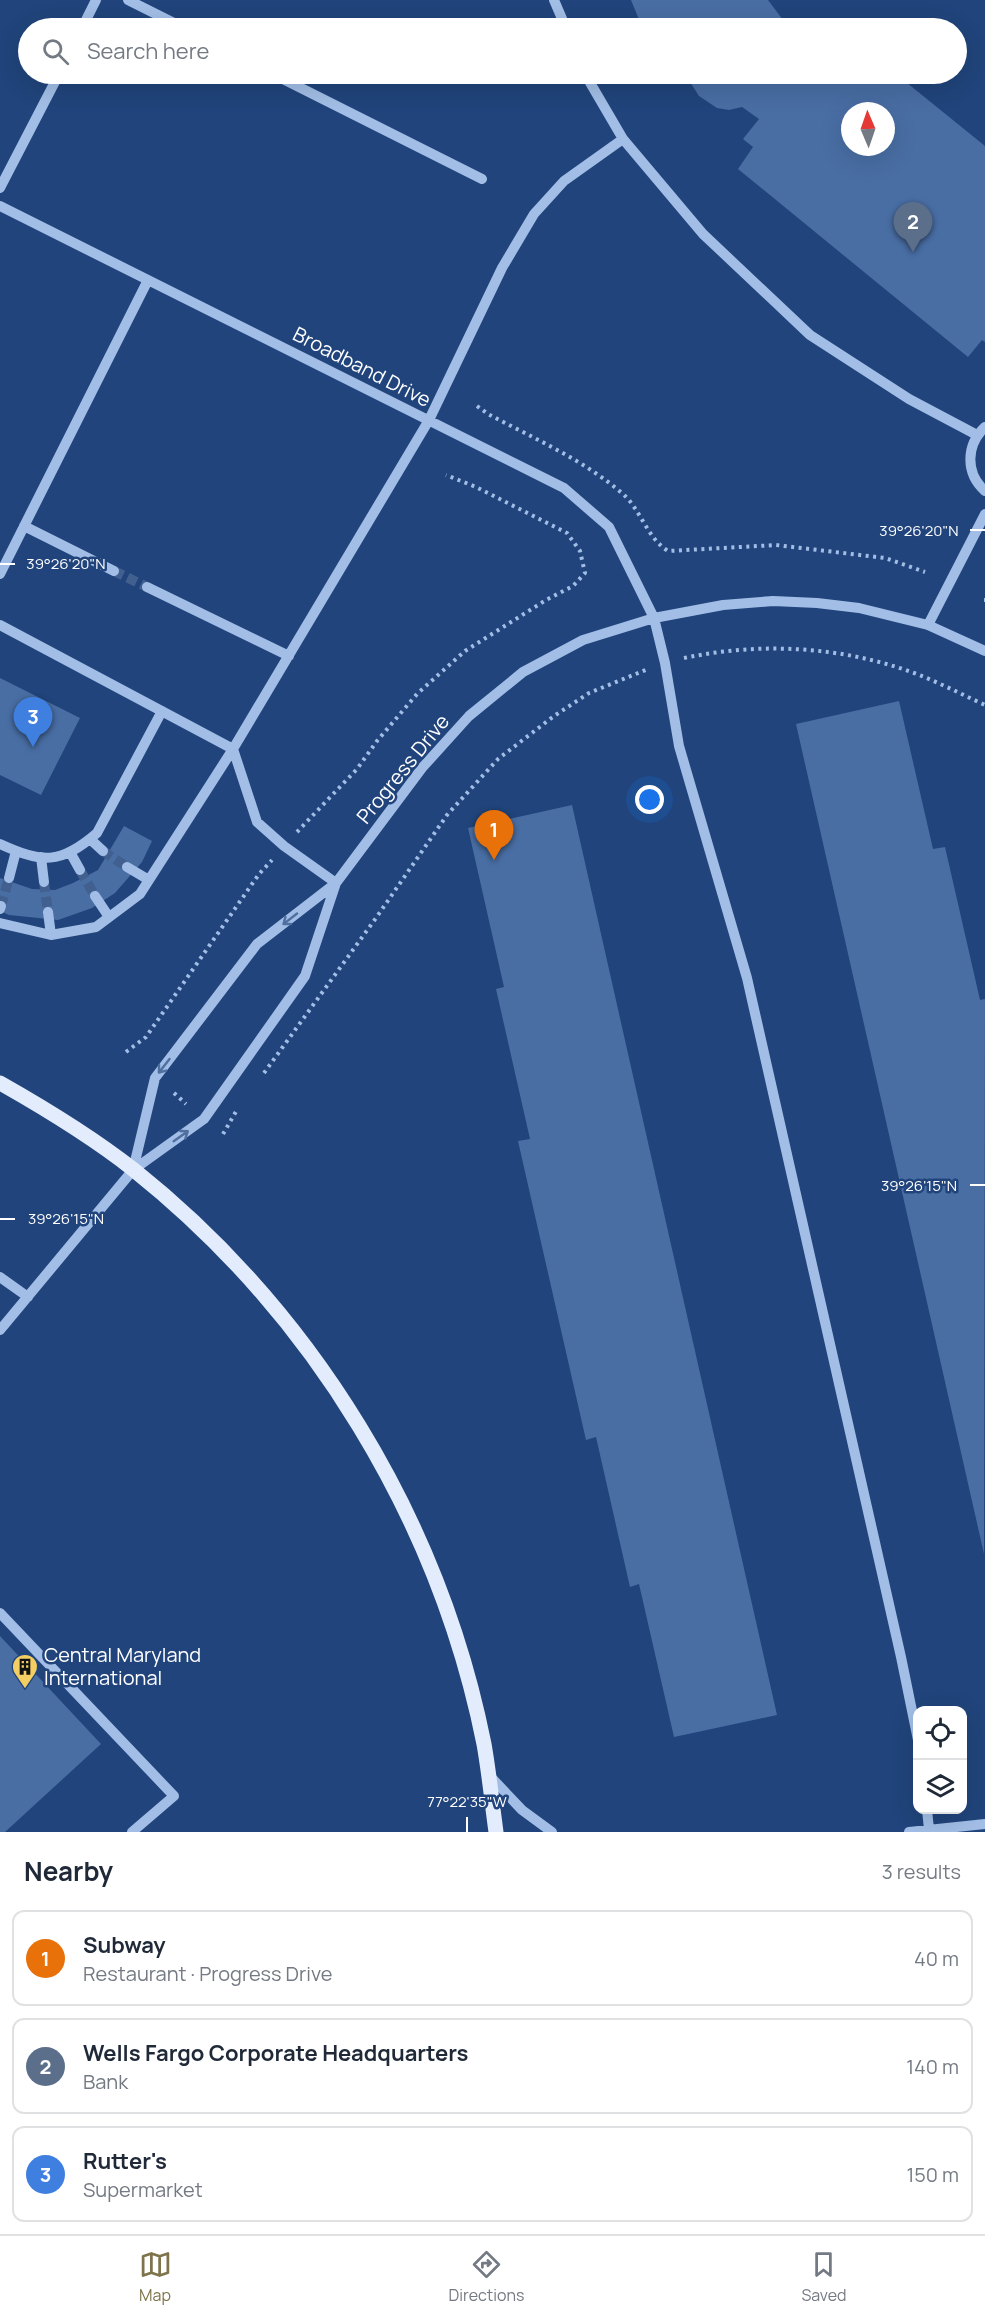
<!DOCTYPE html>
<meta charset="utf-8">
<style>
:root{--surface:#fff;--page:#f2f2f3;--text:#1f2937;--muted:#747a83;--line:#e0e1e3;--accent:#7e744b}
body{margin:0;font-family:Manrope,sans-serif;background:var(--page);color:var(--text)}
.controls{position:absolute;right:18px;bottom:18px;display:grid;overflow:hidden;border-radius:12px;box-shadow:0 6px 24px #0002}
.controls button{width:54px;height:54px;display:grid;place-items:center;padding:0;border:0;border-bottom:2px solid var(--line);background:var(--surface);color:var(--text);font:30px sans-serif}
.compass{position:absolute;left:841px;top:102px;width:54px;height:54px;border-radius:50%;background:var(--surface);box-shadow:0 6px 24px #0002;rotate:358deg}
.you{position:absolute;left:650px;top:800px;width:21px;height:21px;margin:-15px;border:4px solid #fff;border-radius:50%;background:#1a73e8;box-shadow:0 0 0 9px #1a73e833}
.badge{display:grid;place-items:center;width:39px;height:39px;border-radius:50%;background:var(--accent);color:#fff;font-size:20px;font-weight:700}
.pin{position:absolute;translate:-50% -50px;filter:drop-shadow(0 2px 3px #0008)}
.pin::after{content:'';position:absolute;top:32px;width:21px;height:18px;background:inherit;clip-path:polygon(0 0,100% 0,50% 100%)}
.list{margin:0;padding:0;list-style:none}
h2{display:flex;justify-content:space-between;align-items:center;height:78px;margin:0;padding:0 24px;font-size:26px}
h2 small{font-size:20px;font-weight:400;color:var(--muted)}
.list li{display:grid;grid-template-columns:39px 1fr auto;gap:18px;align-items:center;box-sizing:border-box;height:96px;margin:0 12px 12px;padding:0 12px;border:2px solid var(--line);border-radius:12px}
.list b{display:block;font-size:22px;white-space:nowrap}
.list p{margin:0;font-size:20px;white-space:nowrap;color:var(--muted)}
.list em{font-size:20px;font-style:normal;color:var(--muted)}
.icon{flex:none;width:33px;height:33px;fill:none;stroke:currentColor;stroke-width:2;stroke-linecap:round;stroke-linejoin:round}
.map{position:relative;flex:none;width:985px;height:1832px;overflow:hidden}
.search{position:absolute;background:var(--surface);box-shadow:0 6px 24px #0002;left:18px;right:18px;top:18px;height:66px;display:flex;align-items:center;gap:15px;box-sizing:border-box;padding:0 21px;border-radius:33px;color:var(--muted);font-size:22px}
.sheet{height:402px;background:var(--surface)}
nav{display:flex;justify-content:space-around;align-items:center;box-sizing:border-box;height:84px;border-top:2px solid var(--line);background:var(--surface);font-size:16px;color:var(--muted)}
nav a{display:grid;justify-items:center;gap:3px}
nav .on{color:var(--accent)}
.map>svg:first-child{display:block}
.building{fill:#496ea4;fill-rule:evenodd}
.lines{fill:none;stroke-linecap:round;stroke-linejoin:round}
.minor-tunnel{stroke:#41608f;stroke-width:10;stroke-dasharray:10 5;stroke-linecap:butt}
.path{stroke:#a2bee6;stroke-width:4;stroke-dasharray:3 4.5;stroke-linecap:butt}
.minor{stroke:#a2bee6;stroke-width:10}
.major{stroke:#e3ecfd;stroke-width:15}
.oneway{stroke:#4e6fa0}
.ticks{fill:none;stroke:#fff;stroke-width:2}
.labels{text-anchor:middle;stroke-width:5;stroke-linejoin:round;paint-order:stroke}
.street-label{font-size:20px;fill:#fff;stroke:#20447b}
.poi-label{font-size:20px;fill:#fff;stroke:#20447b;text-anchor:start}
.ticks-label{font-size:15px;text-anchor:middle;fill:#fff;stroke:#20447b;stroke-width:5;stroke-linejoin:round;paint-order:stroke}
</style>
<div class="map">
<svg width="985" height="1832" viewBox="0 0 985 1832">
<rect width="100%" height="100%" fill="#20447b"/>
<!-- building -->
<path class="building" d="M631 0H768L789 28H691L689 24 679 28H664L660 21 642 27Z
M690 74H896L985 146V342L982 340 968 357 738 169 753 147 743 139 759 119 742 107 729 110 717 108 699 96 690 82ZM850 111H886V147H850Z
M0 678 80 718 41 795 0 775Z
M899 701 933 849 945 847 980 1000 985 999 984 1554 796 724Z
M572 805 777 1715 674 1737 639 1584 630 1587 596 1437 586 1440 518 1141 530 1139 496 989 504 987 468 828Z
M124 826 152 841 142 862 115 893 92 908 58 920 9 915 0 911V878L32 889 55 890 73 883 98 870Z
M0 1636 101 1744 5 1832H0Z"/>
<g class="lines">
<!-- minor-tunnel -->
<path class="minor-tunnel" d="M114 571 147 587
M103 851 127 867
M80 870 95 896
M44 882 48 912
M1 906 9 878"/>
<!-- path -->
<path class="path" d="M477 406 488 414C533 438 584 460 623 494 641 510 647 538 668 551L776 545 885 558 925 572
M984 600H985
M684 658C760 642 841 646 914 673 938 682 961 694 985 705
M297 832 357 769 377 741 417 694 465 651 546 600 573 586 585 573 580 551 567 533 476 487 446 475
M126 1052 146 1037 259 874 272 860
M264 1073 376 918 447 815 498 759 554 716 589 693 648 669
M174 1093 186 1104
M223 1134 238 1108"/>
<!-- minor -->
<path class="minor" d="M128 0 184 28
M554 0 566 28
M82 28 96 0
M273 74 482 179
M585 74 623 139 703 234 810 335 909 399 977 435
M0 188 59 74
M0 206 564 488 609 527 654 618 665 663 679 746 747 978 901 1657 918 1740
M985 427C966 445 965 473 985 491
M24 526 114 571
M0 574 148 280
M147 587 289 656
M0 625 233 749 429 420 502 268 534 214 564 181 623 139
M928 625 985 514
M233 749 257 822 284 846 336 883
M90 839 103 851
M0 844C42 863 60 865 97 833L162 711
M70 852 80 870
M41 857 44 882
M127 867 149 880
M9 878 16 851
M95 896 109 917
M0 909 1 906
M48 912 51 935
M0 923 51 935 96 927 140 894 233 749
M133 1170 155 1078 257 944 336 883 422 768 469 716 523 672 583 640 654 618 723 605 773 601 817 603 859 608 928 625 985 651
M0 1277 28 1297
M0 1330 133 1170 204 1119 305 976 336 883
M0 1613 174 1796 132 1832
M488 1774 522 1810 552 1832
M927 1810 929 1829
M909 1832 985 1824"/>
<!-- major -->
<path class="major" d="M0 1083C46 1109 92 1137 134 1170 313 1313 439 1519 484 1744 489 1772 492 1803 496 1832"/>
</g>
<!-- one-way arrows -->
<defs><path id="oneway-shaft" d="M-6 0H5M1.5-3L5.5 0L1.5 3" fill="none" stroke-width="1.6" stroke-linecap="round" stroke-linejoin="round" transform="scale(1.5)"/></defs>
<g class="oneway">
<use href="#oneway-shaft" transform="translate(290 919) rotate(142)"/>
<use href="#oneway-shaft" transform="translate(164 1066) rotate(128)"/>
<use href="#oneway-shaft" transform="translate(181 1136) rotate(-35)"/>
</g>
<!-- ticks -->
<path class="ticks" d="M970 530H985M0 564H15M970 1185H985M0 1219H15M467 1817V1832"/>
<!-- icons -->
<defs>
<symbol id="building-pin" viewBox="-11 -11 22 30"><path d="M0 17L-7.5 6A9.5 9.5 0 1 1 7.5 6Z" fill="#f3cf63" stroke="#20447b"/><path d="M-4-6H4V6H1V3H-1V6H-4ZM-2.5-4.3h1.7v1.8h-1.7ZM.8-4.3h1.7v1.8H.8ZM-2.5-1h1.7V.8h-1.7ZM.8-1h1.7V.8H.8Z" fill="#111"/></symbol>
</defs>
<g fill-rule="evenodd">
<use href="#building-pin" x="10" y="1652" width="30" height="40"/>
</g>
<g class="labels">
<!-- street labels -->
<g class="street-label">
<text transform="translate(362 367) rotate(27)" y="7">Broadband Drive</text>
<text transform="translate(403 769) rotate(-51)" y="7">Progress Drive</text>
</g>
<!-- poi labels -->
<g class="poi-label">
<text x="44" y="1662">Central Maryland<tspan x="44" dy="23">International</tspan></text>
</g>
</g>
<g class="ticks-label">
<text x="919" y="536">39°26'20"N</text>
<text x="66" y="569">39°26'20"N</text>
<text x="919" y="1191">39°26'15"N</text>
<text x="66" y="1224">39°26'15"N</text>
<text x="467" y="1807">77°22'35"W</text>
</g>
</svg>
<div class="controls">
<button><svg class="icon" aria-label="locate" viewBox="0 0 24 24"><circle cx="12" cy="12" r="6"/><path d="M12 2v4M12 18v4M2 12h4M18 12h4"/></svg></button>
<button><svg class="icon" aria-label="layers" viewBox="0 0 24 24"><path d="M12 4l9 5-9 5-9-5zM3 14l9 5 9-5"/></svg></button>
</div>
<svg class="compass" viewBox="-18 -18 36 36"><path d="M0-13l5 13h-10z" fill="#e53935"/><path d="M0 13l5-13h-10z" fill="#747a83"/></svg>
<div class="you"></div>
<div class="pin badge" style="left:494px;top:860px;background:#e8710a">1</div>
<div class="pin badge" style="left:913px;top:252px;background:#5c6f8a">2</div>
<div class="pin badge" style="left:33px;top:747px;background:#3f7fe0">3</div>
<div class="search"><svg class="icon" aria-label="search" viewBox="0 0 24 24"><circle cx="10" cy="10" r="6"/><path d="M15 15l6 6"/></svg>Search here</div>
</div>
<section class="sheet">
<h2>Nearby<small>3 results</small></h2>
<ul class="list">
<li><span class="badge" style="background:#e8710a">1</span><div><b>Subway</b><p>Restaurant · Progress Drive</p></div><em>40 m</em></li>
<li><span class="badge" style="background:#5c6f8a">2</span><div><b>Wells Fargo Corporate Headquarters</b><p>Bank</p></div><em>140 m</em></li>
<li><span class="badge" style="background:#3f7fe0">3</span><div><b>Rutter's</b><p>Supermarket</p></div><em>150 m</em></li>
</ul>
</section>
<nav>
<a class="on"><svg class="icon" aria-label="map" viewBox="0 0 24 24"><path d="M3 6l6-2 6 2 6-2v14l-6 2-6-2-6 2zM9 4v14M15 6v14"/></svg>Map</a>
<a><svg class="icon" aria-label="directions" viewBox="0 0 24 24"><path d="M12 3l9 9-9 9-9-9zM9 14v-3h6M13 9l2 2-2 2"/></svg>Directions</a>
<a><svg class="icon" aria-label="saved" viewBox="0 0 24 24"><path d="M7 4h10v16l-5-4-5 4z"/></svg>Saved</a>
</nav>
